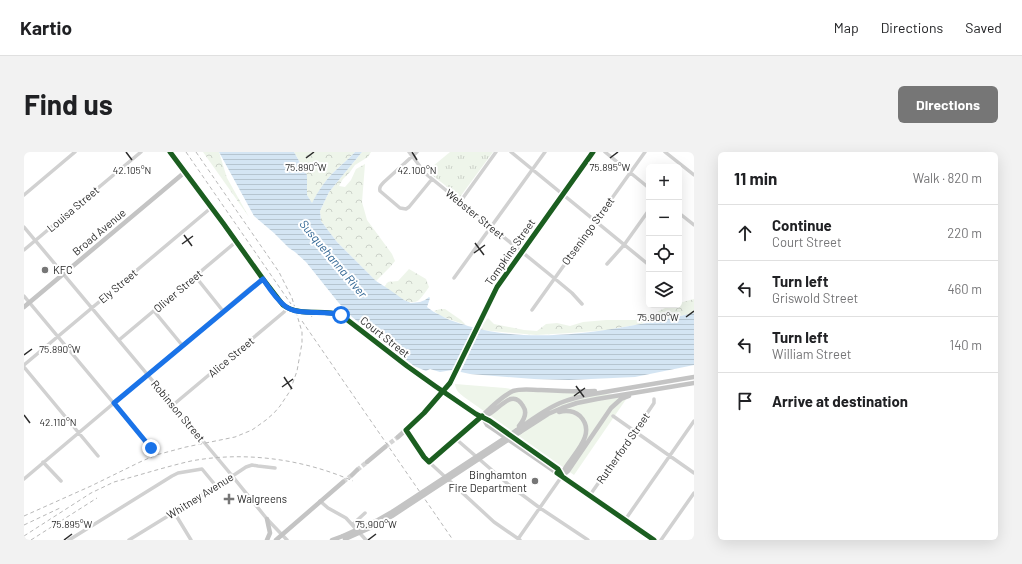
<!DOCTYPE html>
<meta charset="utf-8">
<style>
:root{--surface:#fff;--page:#f2f2f2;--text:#202124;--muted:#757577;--line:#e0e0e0;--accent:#767676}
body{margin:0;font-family:Barlow,sans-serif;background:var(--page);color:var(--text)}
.controls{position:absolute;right:12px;top:12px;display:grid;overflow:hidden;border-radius:6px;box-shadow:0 4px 16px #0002}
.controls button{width:36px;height:36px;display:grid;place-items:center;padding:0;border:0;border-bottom:1px solid var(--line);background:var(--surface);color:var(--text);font:20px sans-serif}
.stop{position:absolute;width:12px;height:12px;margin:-9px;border:3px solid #1a73e8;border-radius:50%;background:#fff}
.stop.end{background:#1a73e8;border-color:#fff;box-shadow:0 1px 4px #0008}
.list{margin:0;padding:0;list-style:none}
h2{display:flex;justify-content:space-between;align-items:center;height:52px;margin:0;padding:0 16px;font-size:17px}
h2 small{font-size:13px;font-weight:400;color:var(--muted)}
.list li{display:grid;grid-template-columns:26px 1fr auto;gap:12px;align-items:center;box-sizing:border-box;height:56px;padding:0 16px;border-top:1px solid var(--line)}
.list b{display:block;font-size:15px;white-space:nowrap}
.list p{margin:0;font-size:13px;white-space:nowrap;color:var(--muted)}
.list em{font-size:13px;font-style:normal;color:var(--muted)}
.icon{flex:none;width:22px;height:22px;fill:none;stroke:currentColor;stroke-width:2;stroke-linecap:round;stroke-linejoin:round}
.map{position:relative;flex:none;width:670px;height:388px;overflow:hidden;border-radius:6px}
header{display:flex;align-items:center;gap:24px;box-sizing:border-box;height:56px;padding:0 20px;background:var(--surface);border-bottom:1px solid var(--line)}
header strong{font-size:19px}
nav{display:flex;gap:22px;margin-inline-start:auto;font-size:14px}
.intro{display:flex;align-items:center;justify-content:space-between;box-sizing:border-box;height:96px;padding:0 24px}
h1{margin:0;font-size:28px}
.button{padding:10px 18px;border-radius:6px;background:var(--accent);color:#fff;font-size:14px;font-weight:700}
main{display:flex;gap:24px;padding:0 24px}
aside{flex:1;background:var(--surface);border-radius:6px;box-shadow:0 4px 16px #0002}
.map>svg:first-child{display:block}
.green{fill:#eef5ea}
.forest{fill:url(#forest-crowns)}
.park{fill:url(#park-tufts)}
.water{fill:url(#water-rules)}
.pier{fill:#fff}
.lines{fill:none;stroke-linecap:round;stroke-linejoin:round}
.major-tunnel{stroke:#d5d5d5;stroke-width:4.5;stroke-dasharray:4.5 2;stroke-linecap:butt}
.minor{stroke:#d1d1d1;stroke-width:3.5}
.major{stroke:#c4c4c4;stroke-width:4.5}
.rail{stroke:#b8b8b8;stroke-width:1;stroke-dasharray:4 3;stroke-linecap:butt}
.major-bridge{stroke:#c4c4c4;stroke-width:4.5}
.cycleway-casing{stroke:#fff;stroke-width:8}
.cycleway{stroke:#1b5e20;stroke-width:5}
.route{stroke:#1a73e8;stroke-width:5}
.ticks{fill:none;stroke:#2c2c2c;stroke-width:1.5}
.poi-dot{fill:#767676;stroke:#fff;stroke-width:1.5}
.labels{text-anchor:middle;stroke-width:4;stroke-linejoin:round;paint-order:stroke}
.street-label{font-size:11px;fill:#2c2c2c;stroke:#fff}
.poi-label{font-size:11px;fill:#2c2c2c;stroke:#fff;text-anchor:start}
.water-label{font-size:12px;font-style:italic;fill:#346895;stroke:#fff}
.ticks-label{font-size:10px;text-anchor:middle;fill:#2c2c2c;stroke:#fff;stroke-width:4;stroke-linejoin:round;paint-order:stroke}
</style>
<header>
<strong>Kartio</strong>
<nav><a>Map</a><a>Directions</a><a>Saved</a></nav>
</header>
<div class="intro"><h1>Find us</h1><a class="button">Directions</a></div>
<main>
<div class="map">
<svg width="670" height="388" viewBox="0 0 670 388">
<defs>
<pattern id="forest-crowns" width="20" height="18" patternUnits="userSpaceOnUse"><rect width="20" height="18" fill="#eef5ea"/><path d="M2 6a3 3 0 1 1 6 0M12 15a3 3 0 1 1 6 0" fill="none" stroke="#ccd2c9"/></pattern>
<pattern id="park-tufts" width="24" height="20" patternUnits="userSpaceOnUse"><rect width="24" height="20" fill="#eef5ea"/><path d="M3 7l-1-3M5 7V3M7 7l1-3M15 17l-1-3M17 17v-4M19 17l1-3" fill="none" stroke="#ccd2c9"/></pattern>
<pattern id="water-rules" width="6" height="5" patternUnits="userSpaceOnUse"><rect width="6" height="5" fill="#d4e5f3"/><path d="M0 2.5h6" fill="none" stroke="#b6c5d0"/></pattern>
</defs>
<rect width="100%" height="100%" fill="#fff"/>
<!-- green -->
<path class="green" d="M431 232 481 236 499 239 605 243 550 323 440 245C435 241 432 239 431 232Z"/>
<!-- forest -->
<path class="forest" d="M179 0H195L203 26 225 65Z
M270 0H331C325 7 319 11 312 18 302 27 294 39 288 52L283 43V23Z
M338 0H347L344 5 331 13 326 20 319 27 315 34 321 35 327 28 332 17 341 12 338 50 343 68 368 102 371 109 366 115 352 129 313 90 297 69 296 59 305 40Z
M385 117 402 127 405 135C402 139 399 144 395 148 384 156 369 140 360 135L364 130 374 129Z
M670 147V161L616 172 584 178 546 181 512 183 457 178 460 171 464 166 470 172 500 178 513 179 522 172 533 171 546 174 559 170 582 168H611L631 161 647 153H655V151Z
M416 157H421L437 168 442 173 416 164 410 159Z"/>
<!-- park -->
<path class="park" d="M426 0H469L436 45 403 19Z"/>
<!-- water -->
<path class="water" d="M195 0H270L283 23V43L288 51C294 39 302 27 312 18 319 11 325 7 331 0H338L305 40 296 59 297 69 313 90 352 129 366 138 380 148 387 151 396 150 401 148 405 145 406 146 403 155C407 158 411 161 416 163 424 168 435 171 444 174 515 195 600 176 670 161V213L611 225 545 228 510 227 446 222 428 218 416 220 406 217 402 219 390 214 328 165 314 150 282 110 271 100 265 96 250 81 230 64Z"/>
<!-- pier -->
<path class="pier" d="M450 174 457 176 436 221 428 220Z"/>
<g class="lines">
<!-- major-tunnel -->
<path class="major-tunnel" d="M361 295 374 285
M333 318 343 310
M319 330 328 323"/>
<!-- minor -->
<path class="minor" d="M385 0 402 22 530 126 548 141 558 152
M393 0 360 30C357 33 355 35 356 39L376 56 382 57 385 55 408 27
M487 0 625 113
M581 0 625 36
M641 0 670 23
M0 43 51 0
M436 50 472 0
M655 61 670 73
M0 75 205 320 243 367 263 388
M0 98 117 0
M583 112 600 93 625 58
M171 124 199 159
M430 126 521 0
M0 144 127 296
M508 158 621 0
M130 159 158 193
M95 188 213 89
M0 213 188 55
M0 215 74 304
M149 253 260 160 263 156
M589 264 670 321
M382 278 400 305 405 310 470 370 496 388
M432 287 485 333 516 356 564 388
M19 310 37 329
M405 310 458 264
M0 327 225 137 239 127
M566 343 626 257 630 251V247
M296 349 304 356 322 366 342 388
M150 360 167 388
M601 368 670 269
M329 372 341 361
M494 387 538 324
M45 388 148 324 154 321 178 317 192 334
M105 388 204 327 222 315 228 313 234 314 251 316
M637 388 670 341"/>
<!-- major -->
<path class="major" d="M146 0 199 71 239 127 259 153C276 165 298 157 317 163L383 214 411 234 452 262 466 269 534 317 538 324
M0 155 161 20
M535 260C543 258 550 259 556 264 575 283 545 305 538 322
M458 264C465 257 480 243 489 239 498 236 508 238 517 238 535 239 553 240 571 239
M459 264C461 263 464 263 465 262 476 256 489 236 499 254 504 261 500 268 495 274
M459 266 463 273 472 279 630 388
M493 278C507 268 520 258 536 251 546 247 558 244 569 242L670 225
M496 280 524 262 538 256 553 251 573 247 670 231
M374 285 394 267 426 231 473 135 569 0
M343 310 361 295
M328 323 333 318
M538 324 544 319 587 256 597 247 605 244
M243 388 246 381 243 367
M252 388 319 330
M308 388 319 384"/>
<!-- rail -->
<path class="rail" d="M162 0 267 152
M282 156 288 165
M278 169 429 388
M0 364 67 334 116 310 132 303 162 295 211 285 228 278 242 268 250 261 256 254 266 239 273 219 278 191V180L268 146 255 120 172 0
M0 373 36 356
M0 384 67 341 90 330C116 323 141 315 167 309 221 299 279 307 329 329
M7 388 73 346"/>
<!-- major-bridge -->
<path class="major-bridge" d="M319 384 354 368 368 360 493 278
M321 387 346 376 368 364 496 280"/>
<defs>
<path id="cycleway" d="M146 0 199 71 239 127 259 153C276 165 298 157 317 163L383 214 411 234 452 262 466 269 534 317 538 324
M458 264 405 310 400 305 382 278 400 261 426 231 473 135 569 0
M533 321 630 388"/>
</defs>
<!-- cycleway casing -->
<use href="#cycleway" class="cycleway-casing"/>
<!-- cycleway -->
<use href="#cycleway" class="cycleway"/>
</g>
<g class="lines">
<!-- route -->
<path class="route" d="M127 296 90 251 239 127C245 136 252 147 261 154 275 165 300 157 317 163"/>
</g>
<!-- ticks -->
<path class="ticks" d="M102 0 108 8M388 0 393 8M282 6 290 0M586 6 594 0M160 83 168 94M451 91 460 103M158 92 169 84M450 101 461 93M662 165 670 159M0 203 8 197M260 225 268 237M552 234 560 245M258 235 269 227M550 244 561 236M0 263 6 271M40 388 48 382M344 388 352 382"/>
<!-- markers -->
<g class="poi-dot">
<circle cx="21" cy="118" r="4"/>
<circle cx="511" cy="329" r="4"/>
<path d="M203 341h4v4h4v4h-4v4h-4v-4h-4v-4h4z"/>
</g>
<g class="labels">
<!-- street labels -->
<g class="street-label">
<text transform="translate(49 57) rotate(-40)" y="4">Louisa Street</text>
<text transform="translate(451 62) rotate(39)" y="4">Webster Street</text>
<text transform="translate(564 79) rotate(-54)" y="4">Otseningo Street</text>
<text transform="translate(75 80) rotate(-40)" y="4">Broad Avenue</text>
<text transform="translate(486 100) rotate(-55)" y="4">Tompkins Street</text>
<text transform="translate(94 134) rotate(-40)" y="4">Ely Street</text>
<text transform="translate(154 139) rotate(-40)" y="4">Oliver Street</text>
<text transform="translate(361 185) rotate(38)" y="4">Court Street</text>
<text transform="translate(207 205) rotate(-40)" y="4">Alice Street</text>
<text transform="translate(154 259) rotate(50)" y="4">Robinson Street</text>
<text transform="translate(599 296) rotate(-55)" y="4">Rutherford Street</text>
<text transform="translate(176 344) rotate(-32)" y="4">Whitney Avenue</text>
</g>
<!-- poi labels -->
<g class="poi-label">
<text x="29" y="122">KFC</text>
<text x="503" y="327" text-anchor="end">Binghamton<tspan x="503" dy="13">Fire Department</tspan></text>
<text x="213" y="351">Walgreens</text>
</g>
<!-- water labels -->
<g class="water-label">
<text transform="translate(309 107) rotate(50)" y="4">Susquehanna River</text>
</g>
</g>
<g class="ticks-label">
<text x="282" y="19">75.890°W</text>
<text x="586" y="19">75.895°W</text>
<text x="108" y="22">42.105°N</text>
<text x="393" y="22">42.100°N</text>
<text x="634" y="169">75.900°W</text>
<text x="36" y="201">75.890°W</text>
<text x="34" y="274">42.110°N</text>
<text x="48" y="376">75.895°W</text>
<text x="352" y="376">75.900°W</text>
</g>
</svg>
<div class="controls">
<button>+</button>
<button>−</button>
<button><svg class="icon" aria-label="locate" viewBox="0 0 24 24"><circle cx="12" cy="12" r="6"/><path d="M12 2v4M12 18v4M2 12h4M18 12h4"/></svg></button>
<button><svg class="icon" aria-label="layers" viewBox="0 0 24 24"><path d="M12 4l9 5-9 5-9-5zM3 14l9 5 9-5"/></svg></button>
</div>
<div class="stop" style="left:317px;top:163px"></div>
<div class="stop end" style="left:127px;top:296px"></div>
</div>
<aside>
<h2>11 min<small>Walk · 820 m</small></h2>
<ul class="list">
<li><svg class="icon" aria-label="ahead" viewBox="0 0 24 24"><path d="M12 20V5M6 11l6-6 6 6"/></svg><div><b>Continue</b><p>Court Street</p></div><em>220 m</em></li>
<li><svg class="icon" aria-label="left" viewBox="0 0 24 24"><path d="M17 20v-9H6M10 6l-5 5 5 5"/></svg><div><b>Turn left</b><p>Griswold Street</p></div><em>460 m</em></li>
<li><svg class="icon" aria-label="left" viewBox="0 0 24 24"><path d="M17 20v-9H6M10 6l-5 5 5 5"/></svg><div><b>Turn left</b><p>William Street</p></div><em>140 m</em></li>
<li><svg class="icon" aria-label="arrive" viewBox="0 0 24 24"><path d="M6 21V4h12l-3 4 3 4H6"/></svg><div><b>Arrive at destination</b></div></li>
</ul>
</aside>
</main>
